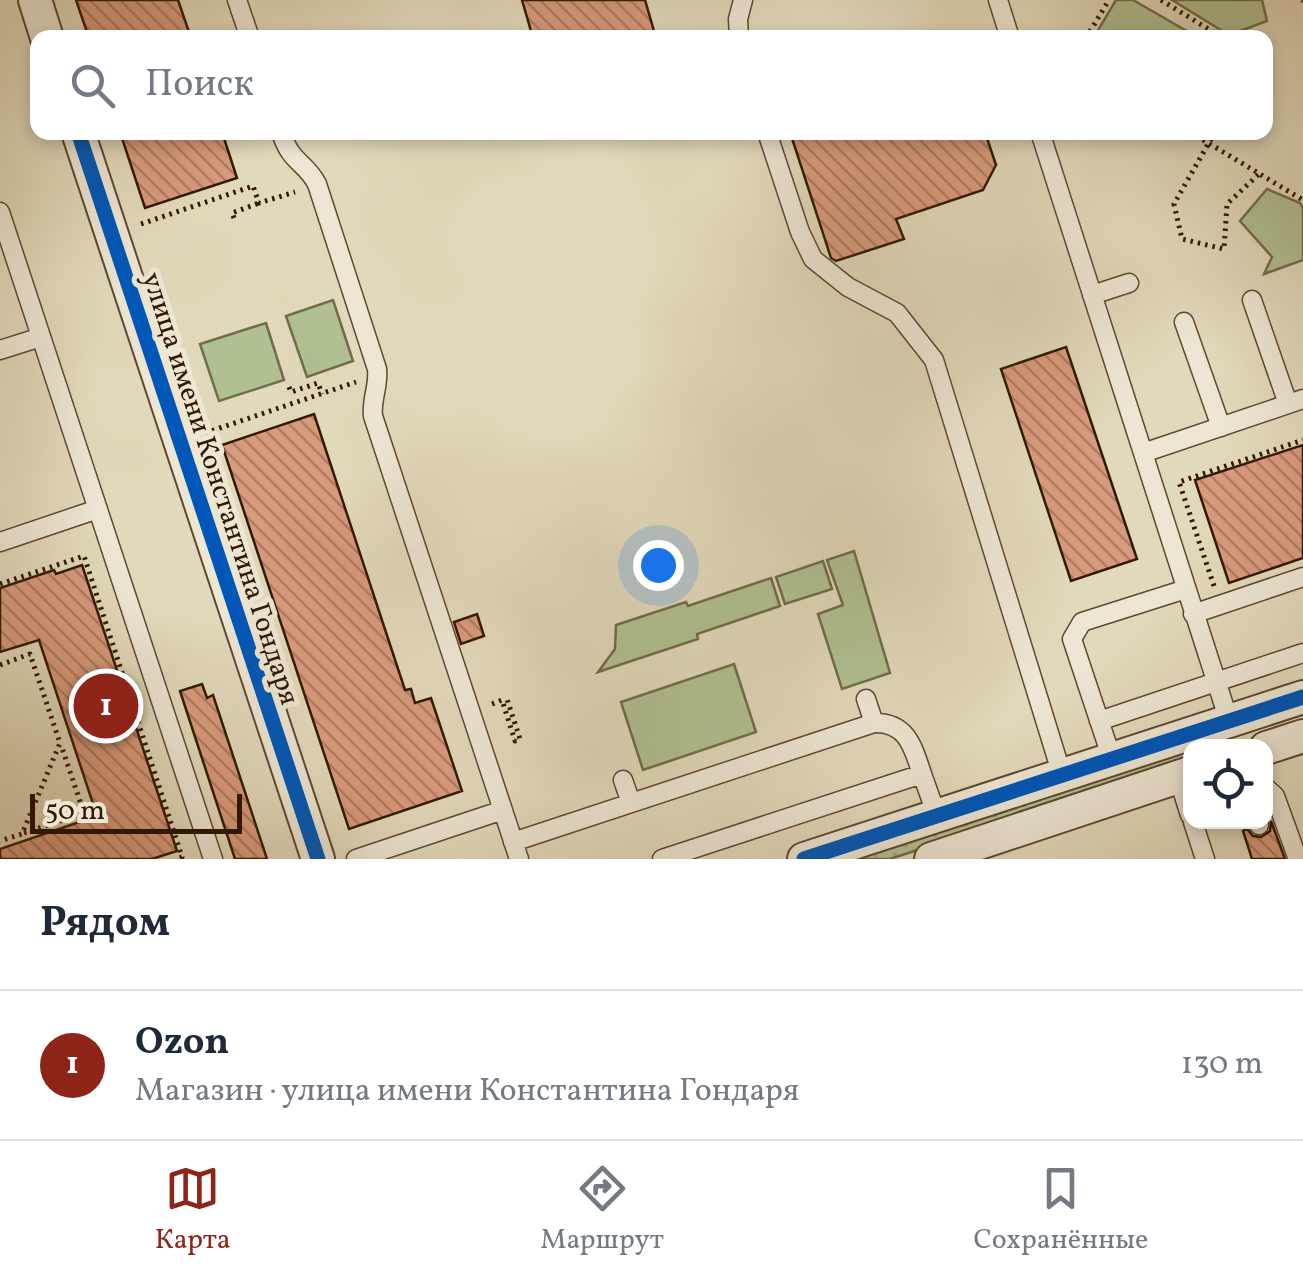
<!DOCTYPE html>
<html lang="ru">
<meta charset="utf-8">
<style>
:root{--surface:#fff;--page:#f6f6f7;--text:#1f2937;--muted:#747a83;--line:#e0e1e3;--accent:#8f2418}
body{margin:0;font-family:Vollkorn,serif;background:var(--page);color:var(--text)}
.controls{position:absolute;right:30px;bottom:30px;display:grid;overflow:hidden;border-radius:20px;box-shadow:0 5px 15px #0003}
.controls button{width:90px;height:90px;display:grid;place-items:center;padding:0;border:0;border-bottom:2px solid var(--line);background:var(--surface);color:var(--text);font:50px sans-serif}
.scale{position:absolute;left:30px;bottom:25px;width:212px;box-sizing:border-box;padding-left:10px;border:5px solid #321801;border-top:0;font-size:28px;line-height:35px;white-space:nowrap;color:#321801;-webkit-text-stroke:8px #ece6d3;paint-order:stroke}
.you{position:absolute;left:658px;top:565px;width:35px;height:35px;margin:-25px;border:8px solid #fff;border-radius:50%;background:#1a73e8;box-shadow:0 0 0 15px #1a73e833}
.badge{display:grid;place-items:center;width:65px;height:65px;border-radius:50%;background:var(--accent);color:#fff;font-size:32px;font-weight:700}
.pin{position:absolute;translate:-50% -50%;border:5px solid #fff;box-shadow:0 2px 10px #0006}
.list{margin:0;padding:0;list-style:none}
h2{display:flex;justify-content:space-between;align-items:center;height:130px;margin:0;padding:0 40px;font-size:42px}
h2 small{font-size:32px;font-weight:400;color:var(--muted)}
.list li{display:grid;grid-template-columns:65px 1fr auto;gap:30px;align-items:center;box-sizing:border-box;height:150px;padding:0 40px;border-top:2px solid var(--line)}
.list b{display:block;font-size:38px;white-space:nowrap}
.list p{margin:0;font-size:32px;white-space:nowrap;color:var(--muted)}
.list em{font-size:32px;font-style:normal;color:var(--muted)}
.icon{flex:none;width:55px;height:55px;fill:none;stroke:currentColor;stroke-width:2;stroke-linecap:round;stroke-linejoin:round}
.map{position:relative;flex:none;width:1303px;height:859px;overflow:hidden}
.search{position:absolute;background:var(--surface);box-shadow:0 5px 15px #0003;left:30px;right:30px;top:30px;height:110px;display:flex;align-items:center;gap:25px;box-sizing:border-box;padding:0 35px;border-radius:20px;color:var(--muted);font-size:38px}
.sheet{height:280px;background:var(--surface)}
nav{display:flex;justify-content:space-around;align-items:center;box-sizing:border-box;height:140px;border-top:2px solid var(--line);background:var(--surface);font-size:28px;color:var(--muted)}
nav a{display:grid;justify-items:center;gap:5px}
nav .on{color:var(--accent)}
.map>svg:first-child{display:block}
.grass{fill:url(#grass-dots);stroke:#716c4a;stroke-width:2.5}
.green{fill:#b0c092;stroke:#716c4a;stroke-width:2.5}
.building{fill:url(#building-back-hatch);stroke:#321801;stroke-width:2.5}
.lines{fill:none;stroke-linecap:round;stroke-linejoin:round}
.lane-casing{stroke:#5e4830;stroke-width:21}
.street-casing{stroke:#5e4830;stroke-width:36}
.path{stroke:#321801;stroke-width:5;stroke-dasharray:2.5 5;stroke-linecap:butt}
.lane{stroke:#ece6d3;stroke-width:18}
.street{stroke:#ece6d3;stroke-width:32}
.cycleway-casing{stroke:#ece6d3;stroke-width:21}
.cycleway{stroke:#0057b8;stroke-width:15}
.labels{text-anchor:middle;stroke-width:10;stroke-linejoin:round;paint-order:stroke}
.street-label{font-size:28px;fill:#321801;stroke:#ece6d3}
</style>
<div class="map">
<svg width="1303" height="859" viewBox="0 0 1303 859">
<defs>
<pattern id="grass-dots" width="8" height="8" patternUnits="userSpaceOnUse" patternTransform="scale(2.5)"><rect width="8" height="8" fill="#b0c092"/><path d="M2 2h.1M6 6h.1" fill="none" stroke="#98a47c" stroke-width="1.8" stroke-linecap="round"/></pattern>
<pattern id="building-back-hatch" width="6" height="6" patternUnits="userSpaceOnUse" patternTransform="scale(2.5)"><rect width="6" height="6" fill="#d89a7c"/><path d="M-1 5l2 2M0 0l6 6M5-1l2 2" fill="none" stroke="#b07d63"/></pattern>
</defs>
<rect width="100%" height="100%" fill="#e1d9bb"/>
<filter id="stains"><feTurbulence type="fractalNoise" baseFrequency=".002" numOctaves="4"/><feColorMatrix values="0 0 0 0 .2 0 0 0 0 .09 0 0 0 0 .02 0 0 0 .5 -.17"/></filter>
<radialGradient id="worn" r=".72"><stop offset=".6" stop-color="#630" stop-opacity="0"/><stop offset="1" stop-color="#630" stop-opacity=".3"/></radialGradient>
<!-- grass -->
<path class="grass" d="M1190 750V761L890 859H856Z"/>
<!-- green -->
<path class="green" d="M1116 0H1133L1197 37H1094Z
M1172 0H1262L1267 21 1229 35Z
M1267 189 1300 203 1303 208V260L1264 274 1272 257 1240 221Z
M333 300 353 361 307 377 286 316Z
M266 323 284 380 219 401 200 344Z
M854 551 890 673 842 689 818 614 843 605 827 560Z
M823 561 832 589 785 604 776 577Z
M771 578 780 606 697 634 698 639 598 672 615 649 616 625 686 602 688 606Z
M734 664 756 732 643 770 621 702Z"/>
<!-- building -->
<path class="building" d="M76 0H178L191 38H89Z
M522 0H645L656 38H533Z
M120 132H222L237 178 145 208Z
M790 132H985L996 165 983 190 896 219 904 239 836 261 831 258Z
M1066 347 1137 559 1071 581 1001 369Z
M314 414 405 690 411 689 415 703 431 698 462 791 349 829 222 445Z
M1303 445V558L1229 583 1195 480Z
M82 565 177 851 152 859H0V849L97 816 39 640 0 652V588L54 570 56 574Z
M477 614 484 636 461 644 454 622Z
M202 684 207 698 213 695 267 859H235L180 691Z
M1271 821 1285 859H1252L1243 831 1247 829 1253 836 1261 837 1270 831Z"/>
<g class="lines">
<defs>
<path id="lane" d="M237 0 250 38
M998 0 1010 38
M739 38 738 19 743 0
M281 132C291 164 305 161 317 184L377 369C379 386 371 400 373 416L519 859
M767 132 800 232 813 259 848 287 897 313 934 360 1062 775
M1040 132 1143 453
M0 212 213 859
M1092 295 1129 283
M1252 300 1288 404
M1184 322 1221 427
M0 350 41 337
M0 542 98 509
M1193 614 1303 577
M866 699 874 723
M1099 721 1303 653
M1229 721 1143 453 1303 399
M1112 759 1072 639 1082 622 1186 589
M1178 777 1190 815
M623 780 631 803
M1266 788 1275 796 1296 854 1303 858
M1193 822 1205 859
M1257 822 1259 825
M513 842 874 723C907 722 913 747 922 774
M356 859 503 810
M662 859 922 774 937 816"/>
<path id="street" d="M35 0 47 38
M78 132 318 859
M1266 748 1303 736
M804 859 1303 697
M931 859 1190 773"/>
</defs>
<!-- lane casing -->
<use href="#lane" class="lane-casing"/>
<!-- street casing -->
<use href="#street" class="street-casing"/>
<!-- path -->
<path class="path" d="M1161 0 1223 38
M1302 0 1303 1
M1086 38 1109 0
M1190 132 1303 200
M1215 132 1174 204 1182 239 1224 249 1227 204 1259 174
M234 218 232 213 259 203
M141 224 253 186 259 203 295 192
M289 387 291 392 318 383 322 394
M205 433 356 382
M0 584 84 556 182 857 177 859
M1214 586 1179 482 1303 440
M0 665 30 654 60 743 22 834 0 841
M492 704 502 700 515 741 520 739 507 699 510 698
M24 833 84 813 61 745"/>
<!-- lane -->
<use href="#lane" class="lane"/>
<!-- street -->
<use href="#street" class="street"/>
<defs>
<path id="cycleway" d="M78 132 318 859
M804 859 1303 697"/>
</defs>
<!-- cycleway casing -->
<use href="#cycleway" class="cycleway-casing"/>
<!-- cycleway -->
<use href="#cycleway" class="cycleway"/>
</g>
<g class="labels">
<!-- street labels -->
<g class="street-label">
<text transform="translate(222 488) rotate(72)" y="10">улица имени Константина Гондаря</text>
</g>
</g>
<rect width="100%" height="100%" filter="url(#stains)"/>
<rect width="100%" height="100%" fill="url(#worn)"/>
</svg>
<div class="controls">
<button><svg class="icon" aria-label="locate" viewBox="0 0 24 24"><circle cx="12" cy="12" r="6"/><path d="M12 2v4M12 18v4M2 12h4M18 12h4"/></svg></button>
</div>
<div class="scale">50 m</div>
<div class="you"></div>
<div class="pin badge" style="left:106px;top:706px">1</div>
<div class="search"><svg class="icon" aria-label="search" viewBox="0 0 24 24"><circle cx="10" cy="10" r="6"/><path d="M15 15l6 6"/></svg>Поиск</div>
</div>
<section class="sheet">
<h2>Рядом<small></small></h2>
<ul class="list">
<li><span class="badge">1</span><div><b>Ozon</b><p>Магазин · улица имени Константина Гондаря</p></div><em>130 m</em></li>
</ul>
</section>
<nav>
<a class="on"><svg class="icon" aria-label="map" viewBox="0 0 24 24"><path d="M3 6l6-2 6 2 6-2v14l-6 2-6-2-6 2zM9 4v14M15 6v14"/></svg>Карта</a>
<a><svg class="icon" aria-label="directions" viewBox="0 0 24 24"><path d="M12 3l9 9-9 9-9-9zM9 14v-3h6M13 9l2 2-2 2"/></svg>Маршрут</a>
<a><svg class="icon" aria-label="saved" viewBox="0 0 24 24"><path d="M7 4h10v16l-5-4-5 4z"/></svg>Сохранённые</a>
</nav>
